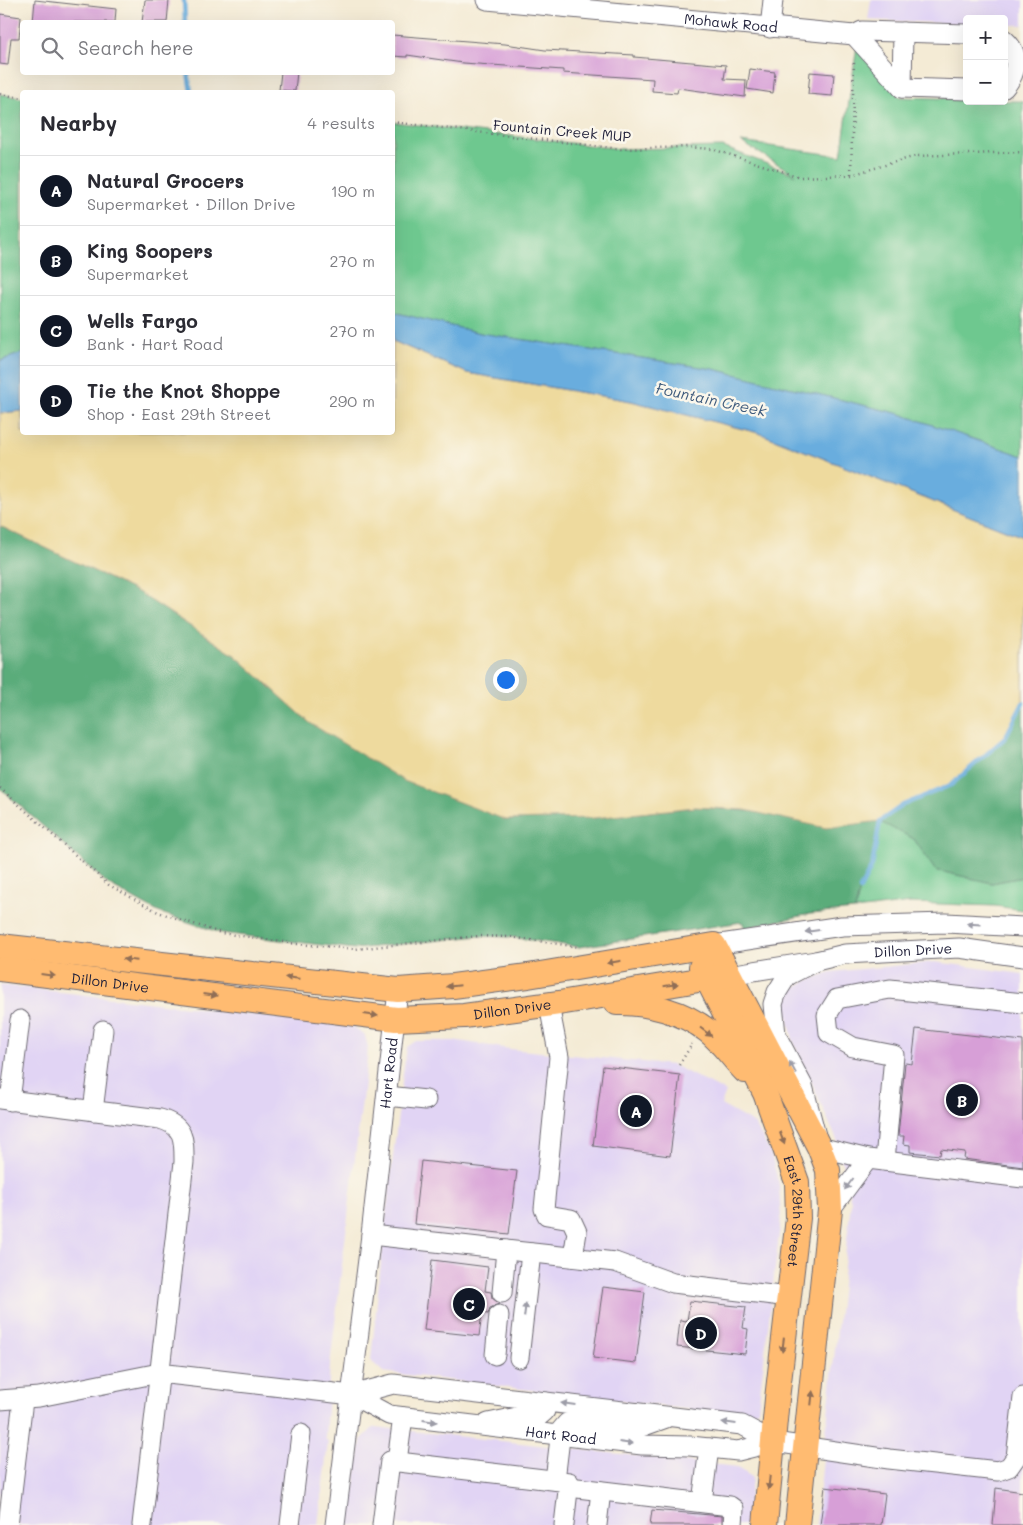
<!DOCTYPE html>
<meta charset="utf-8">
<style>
:root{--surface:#fff;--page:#f2f2f3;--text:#2b2b33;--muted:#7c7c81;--line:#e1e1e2;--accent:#111827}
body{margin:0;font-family:Mali,sans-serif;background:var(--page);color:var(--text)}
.controls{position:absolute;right:15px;top:15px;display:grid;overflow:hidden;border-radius:5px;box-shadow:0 5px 20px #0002}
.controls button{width:45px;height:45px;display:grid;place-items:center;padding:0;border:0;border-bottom:1px solid var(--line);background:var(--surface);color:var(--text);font:25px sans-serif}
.you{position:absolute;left:505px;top:679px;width:18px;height:18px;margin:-12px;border:4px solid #fff;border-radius:50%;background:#1a73e8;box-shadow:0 0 0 8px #1a73e833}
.badge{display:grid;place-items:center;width:32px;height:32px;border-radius:50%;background:var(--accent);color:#fff;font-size:16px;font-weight:700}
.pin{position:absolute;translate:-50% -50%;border:2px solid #fff;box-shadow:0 1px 5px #0006}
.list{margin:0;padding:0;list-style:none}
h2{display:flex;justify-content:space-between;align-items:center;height:65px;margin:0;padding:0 20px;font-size:21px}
h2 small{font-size:16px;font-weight:400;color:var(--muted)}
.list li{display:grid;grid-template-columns:32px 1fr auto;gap:15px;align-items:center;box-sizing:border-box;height:70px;padding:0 20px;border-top:1px solid var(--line)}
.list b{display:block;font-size:19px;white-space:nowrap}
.list p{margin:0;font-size:16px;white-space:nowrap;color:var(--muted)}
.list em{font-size:16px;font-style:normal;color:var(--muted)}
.icon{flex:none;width:28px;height:28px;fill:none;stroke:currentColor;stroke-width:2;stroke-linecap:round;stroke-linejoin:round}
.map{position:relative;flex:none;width:1023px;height:1525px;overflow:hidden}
.search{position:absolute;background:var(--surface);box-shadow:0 5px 20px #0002;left:20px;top:20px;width:375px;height:55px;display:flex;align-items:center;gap:12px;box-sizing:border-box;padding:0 18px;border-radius:5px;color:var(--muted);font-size:19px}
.panel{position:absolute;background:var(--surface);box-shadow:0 5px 20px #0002;left:20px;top:90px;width:375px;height:345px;border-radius:5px}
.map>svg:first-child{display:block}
.built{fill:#e1d4f4}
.green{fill:#6ec88f;stroke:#487565}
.forest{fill:#5aac7a;stroke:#3e675a}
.sand{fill:#eeda9e;stroke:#887e6c}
.water{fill:#69adde;stroke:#46688c}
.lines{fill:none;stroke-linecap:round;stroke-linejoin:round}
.stream{stroke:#69adde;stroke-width:4.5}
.building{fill:#d79fd7}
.minor-casing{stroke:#6c6871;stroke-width:21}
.major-casing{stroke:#6c6871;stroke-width:26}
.path{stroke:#6c6871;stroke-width:2.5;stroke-dasharray:1 4;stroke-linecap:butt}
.minor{stroke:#fff;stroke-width:19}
.major{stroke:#ffbb71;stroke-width:24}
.oneway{fill:#9c9ca7}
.oneway2{fill:#906e56}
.labels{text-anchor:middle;stroke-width:5;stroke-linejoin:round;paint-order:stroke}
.street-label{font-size:14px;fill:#22223b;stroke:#fbf7ec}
.water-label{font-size:15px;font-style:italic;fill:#3e5a7c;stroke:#fbf7ec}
</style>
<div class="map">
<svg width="1023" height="1525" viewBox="0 0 1023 1525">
<rect width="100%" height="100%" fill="#fbf7ec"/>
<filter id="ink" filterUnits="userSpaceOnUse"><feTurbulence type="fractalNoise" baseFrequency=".02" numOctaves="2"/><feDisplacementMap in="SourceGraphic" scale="10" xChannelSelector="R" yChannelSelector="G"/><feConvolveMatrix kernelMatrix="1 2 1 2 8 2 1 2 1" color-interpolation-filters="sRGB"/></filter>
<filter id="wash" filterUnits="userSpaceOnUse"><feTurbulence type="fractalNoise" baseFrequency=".0096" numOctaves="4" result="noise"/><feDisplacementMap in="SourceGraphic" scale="20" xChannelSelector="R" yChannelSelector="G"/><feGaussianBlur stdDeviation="1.12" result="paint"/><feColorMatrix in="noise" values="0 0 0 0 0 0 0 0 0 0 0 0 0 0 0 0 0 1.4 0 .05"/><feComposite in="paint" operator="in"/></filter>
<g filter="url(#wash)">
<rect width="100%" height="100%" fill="#f4ebd5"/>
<!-- built -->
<path class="built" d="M871 0H1023V25H1004V19H967V24L868 20Z
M935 962 1023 974V1525H816L851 1202 837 1140 793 1041 786 1008 789 992 806 981 830 972Z
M0 985 352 1026 365 1035 368 1047 367 1058 330 1365 325 1438 328 1442 318 1525H0Z
M416 1041H459L510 1049 673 1065 726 1092 721 1105 755 1124 771 1154 779 1184 781 1218 758 1410 742 1416 383 1372 371 1361 385 1223 403 1074 407 1047Z
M374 1427 738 1467 752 1478 746 1525H349L361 1440Z"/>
<!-- green -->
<path class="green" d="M857 46 900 97 967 99V101H1023V456L900 414 713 369 480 333 393 312V122L621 149 723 147 796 175 741 142 841 156Z
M0 94 22 98V353L0 361Z
M880 821 914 839 935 870 992 883 1023 877V910L995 906 911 903 855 910 860 889 872 866Z"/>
<!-- forest -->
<path class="forest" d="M0 526 138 592 236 656 310 723 506 820 594 818 695 807 879 821 903 805 951 785 1005 738 1023 705V877L992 883 935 870 914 839 880 822 872 866 860 889 855 910 810 914 745 928 742 922 579 947 510 937 479 936 355 949 221 933 158 912 109 885 0 788Z"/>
<!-- sand -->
<path class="sand" d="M393 341 467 373 631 401 759 433 1023 537V705L1005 738 951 785 903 805 880 821 826 828 745 810 695 807 594 818 506 820 404 781 310 723 236 656 138 592 0 526V413L22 411V432H392Z"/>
<!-- water -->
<path class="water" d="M393 312 480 333 713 369 900 414 1023 456V537L759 433 631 401 467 373 393 341Z
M22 353V411L0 413V361Z"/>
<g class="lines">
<!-- stream -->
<path class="stream" d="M184 0 185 22
M188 72 191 92
M860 889 872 866 880 821 903 805 951 785 1005 738 1023 703"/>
</g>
<g id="blocks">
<!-- building -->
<path class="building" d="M35 0 116 9 115 22H33Z
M145 0H169L167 22H142Z
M0 14 21 17 19 38H11L8 65 0 64Z
M392 35 505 44 545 50 634 55V57L726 65 724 79 746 80 745 97 678 88 677 93 652 91 653 79 563 73V70L463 63 407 55V57L392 56Z
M750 69 775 72 773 93 747 89Z
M281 72H297L295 91 279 90Z
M810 72 834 74 832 96 808 94Z
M916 1029 1023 1041V1167L964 1159 965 1152 941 1149 940 1155 910 1152V1145L903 1144 904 1136H898L905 1063 912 1064Z
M603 1066 680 1075 670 1156 593 1146Z
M421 1161 517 1171 509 1234 414 1224Z
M432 1260 488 1267 485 1291 491 1292 492 1298 500 1304 490 1308 488 1314 482 1313 479 1336 424 1330Z
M603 1287 645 1292 636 1363 593 1358Z
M690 1301 746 1307 743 1328 748 1329 745 1354 677 1347 680 1320 687 1321Z
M825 1487 885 1494 881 1525H820Z
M996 1488 1023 1492V1525H993Z
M652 1510 722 1516V1525H650Z"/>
</g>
</g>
<g filter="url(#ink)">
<use href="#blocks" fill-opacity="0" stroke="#6c6871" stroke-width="1"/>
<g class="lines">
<defs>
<g id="minor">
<path id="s1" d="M487 0 854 35"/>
<path d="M770 28 773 0"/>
<path d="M854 35 902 88 967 90"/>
<path d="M854 35 862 31 967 34"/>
<path d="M1004 39C1021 54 1018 72 1004 88"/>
<path d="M902 88 903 32"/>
<path d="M714 945 842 926 946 923 1023 927"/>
<path d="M816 961 787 976 777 992 773 1004 776 1035 803 1086 819 1147 868 1159 1023 1178"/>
<path id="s2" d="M729 975 816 961 845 954 959 948 1023 957"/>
<path d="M549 1005 559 1057 544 1209 547 1215 571 1219 577 1232 573 1257"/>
<path d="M387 1096 426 1100"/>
<path d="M0 1099 160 1119C185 1126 184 1140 184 1162L142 1525"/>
<path d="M10 1101 20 1020"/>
<path d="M93 1111 103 1030"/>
<path d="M885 1161 894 1055 853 1047 829 1033 827 1015 837 999 890 989 1023 1003"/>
<path d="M830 1210 868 1159"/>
<path d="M371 1235 615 1262 673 1283 789 1297"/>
<path d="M502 1293 506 1250"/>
<path d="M495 1355 499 1315"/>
<path d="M519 1358 531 1253"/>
<path id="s3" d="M352 1395 389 1415 642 1445 690 1446 738 1451 774 1442"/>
<path d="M0 1400 39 1397 159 1373 352 1395 393 1384 742 1425 774 1442 889 1459 998 1471 1009 1467 1016 1457 1023 1397"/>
<path d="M488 1423 517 1417 537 1418 545 1411 546 1402"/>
<path d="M397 1461 403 1417"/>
<path d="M555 1480 561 1430 567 1423 581 1421 638 1428 666 1418"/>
<path d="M569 1487 730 1506 734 1509 733 1525"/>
<path d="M702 1502 709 1448"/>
<path d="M8 1525 23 1400"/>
<path d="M290 1525 301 1434"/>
<path id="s4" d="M335 1525 371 1235 398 990"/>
<path d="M382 1525 390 1461 569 1482 564 1525"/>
<path d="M597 1525 601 1491"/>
</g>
<g id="major">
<path d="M0 946 398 990 453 986 528 976 714 945 819 1147 828 1170 830 1210 797 1525"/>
<path id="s5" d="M701 967 765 1093 797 1182 798 1218 777 1399 765 1525"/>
<path id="s6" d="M0 969 396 1019 464 1016 559 1003 729 975"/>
<path d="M617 1003C647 1002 684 1012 708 1031 722 1042 733 1059 745 1071"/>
</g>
</defs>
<!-- minor casing -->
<use href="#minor" class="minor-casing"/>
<!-- major casing -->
<use href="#major" class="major-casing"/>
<!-- path -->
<path class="path" d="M0 94 22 98
M392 122 621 149 687 147 712 149 800 177 851 175 916 156 1023 152
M851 174 854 60
M0 788 109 885 158 912 221 933 297 944 355 949 479 936 510 937 579 947
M679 1065 692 1044 690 1043"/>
<!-- minor -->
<use href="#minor" class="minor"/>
<!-- major -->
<use href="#major" class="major"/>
</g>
<!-- one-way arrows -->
<defs><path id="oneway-solid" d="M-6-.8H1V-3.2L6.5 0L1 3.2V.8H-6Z" transform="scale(1.25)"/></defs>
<g class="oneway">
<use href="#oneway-solid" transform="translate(974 924) rotate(-176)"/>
<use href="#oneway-solid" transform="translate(812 931) rotate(172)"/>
<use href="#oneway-solid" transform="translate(793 1068) rotate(-118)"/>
<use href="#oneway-solid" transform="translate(849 1184) rotate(127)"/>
<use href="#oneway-solid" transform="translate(525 1310) rotate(-83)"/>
<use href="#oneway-solid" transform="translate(568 1404) rotate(-173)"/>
<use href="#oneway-solid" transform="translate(430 1421) rotate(7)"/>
<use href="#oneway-solid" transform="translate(729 1423) rotate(-173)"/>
<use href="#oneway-solid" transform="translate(626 1443) rotate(7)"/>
</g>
<g class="oneway2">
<use href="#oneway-solid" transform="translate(130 960) rotate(-174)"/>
<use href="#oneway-solid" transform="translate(614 962) rotate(170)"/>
<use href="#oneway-solid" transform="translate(48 975) rotate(7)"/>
<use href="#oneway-solid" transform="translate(292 978) rotate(-174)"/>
<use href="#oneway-solid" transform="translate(671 985) rotate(-9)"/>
<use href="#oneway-solid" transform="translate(453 986) rotate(174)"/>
<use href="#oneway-solid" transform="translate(210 995) rotate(7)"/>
<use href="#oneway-solid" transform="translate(371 1015) rotate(7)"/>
<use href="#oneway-solid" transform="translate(706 1032) rotate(37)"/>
<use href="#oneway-solid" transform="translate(782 1138) rotate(69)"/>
<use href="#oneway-solid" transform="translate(783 1345) rotate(97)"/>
<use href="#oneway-solid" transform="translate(812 1398) rotate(-84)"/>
<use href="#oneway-solid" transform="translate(769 1483) rotate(96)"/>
</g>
</g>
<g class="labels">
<!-- street labels -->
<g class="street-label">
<text dy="5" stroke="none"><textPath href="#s1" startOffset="245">Mohawk Road</textPath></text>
<text transform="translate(562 131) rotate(5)" y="5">Fountain Creek MUP</text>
<text dy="5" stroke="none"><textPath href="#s2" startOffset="186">Dillon Drive</textPath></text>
<text dy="5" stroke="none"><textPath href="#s6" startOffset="111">Dillon Drive</textPath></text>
<text dy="5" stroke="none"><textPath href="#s6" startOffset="516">Dillon Drive</textPath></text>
<text dy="5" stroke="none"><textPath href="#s4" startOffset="455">Hart Road</textPath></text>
<text dy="5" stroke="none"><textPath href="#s5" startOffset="265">East 29th Street</textPath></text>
<text dy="5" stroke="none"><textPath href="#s3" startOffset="215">Hart Road</textPath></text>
</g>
<!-- water labels -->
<g class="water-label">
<text transform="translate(711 400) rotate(12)" y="5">Fountain Creek</text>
</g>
</g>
</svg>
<div class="controls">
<button>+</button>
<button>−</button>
</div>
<div class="you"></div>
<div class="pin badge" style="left:636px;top:1111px">A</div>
<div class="pin badge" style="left:962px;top:1100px">B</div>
<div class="pin badge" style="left:469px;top:1304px">C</div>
<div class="pin badge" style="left:701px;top:1333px">D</div>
<div class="search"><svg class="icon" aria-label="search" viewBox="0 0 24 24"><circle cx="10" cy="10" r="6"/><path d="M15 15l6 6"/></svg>Search here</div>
<section class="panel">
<h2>Nearby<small>4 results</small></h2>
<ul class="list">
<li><span class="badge">A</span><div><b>Natural Grocers</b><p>Supermarket · Dillon Drive</p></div><em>190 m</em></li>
<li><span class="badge">B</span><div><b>King Soopers</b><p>Supermarket</p></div><em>270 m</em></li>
<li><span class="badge">C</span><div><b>Wells Fargo</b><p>Bank · Hart Road</p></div><em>270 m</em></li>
<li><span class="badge">D</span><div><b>Tie the Knot Shoppe</b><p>Shop · East 29th Street</p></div><em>290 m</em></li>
</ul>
</section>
</div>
